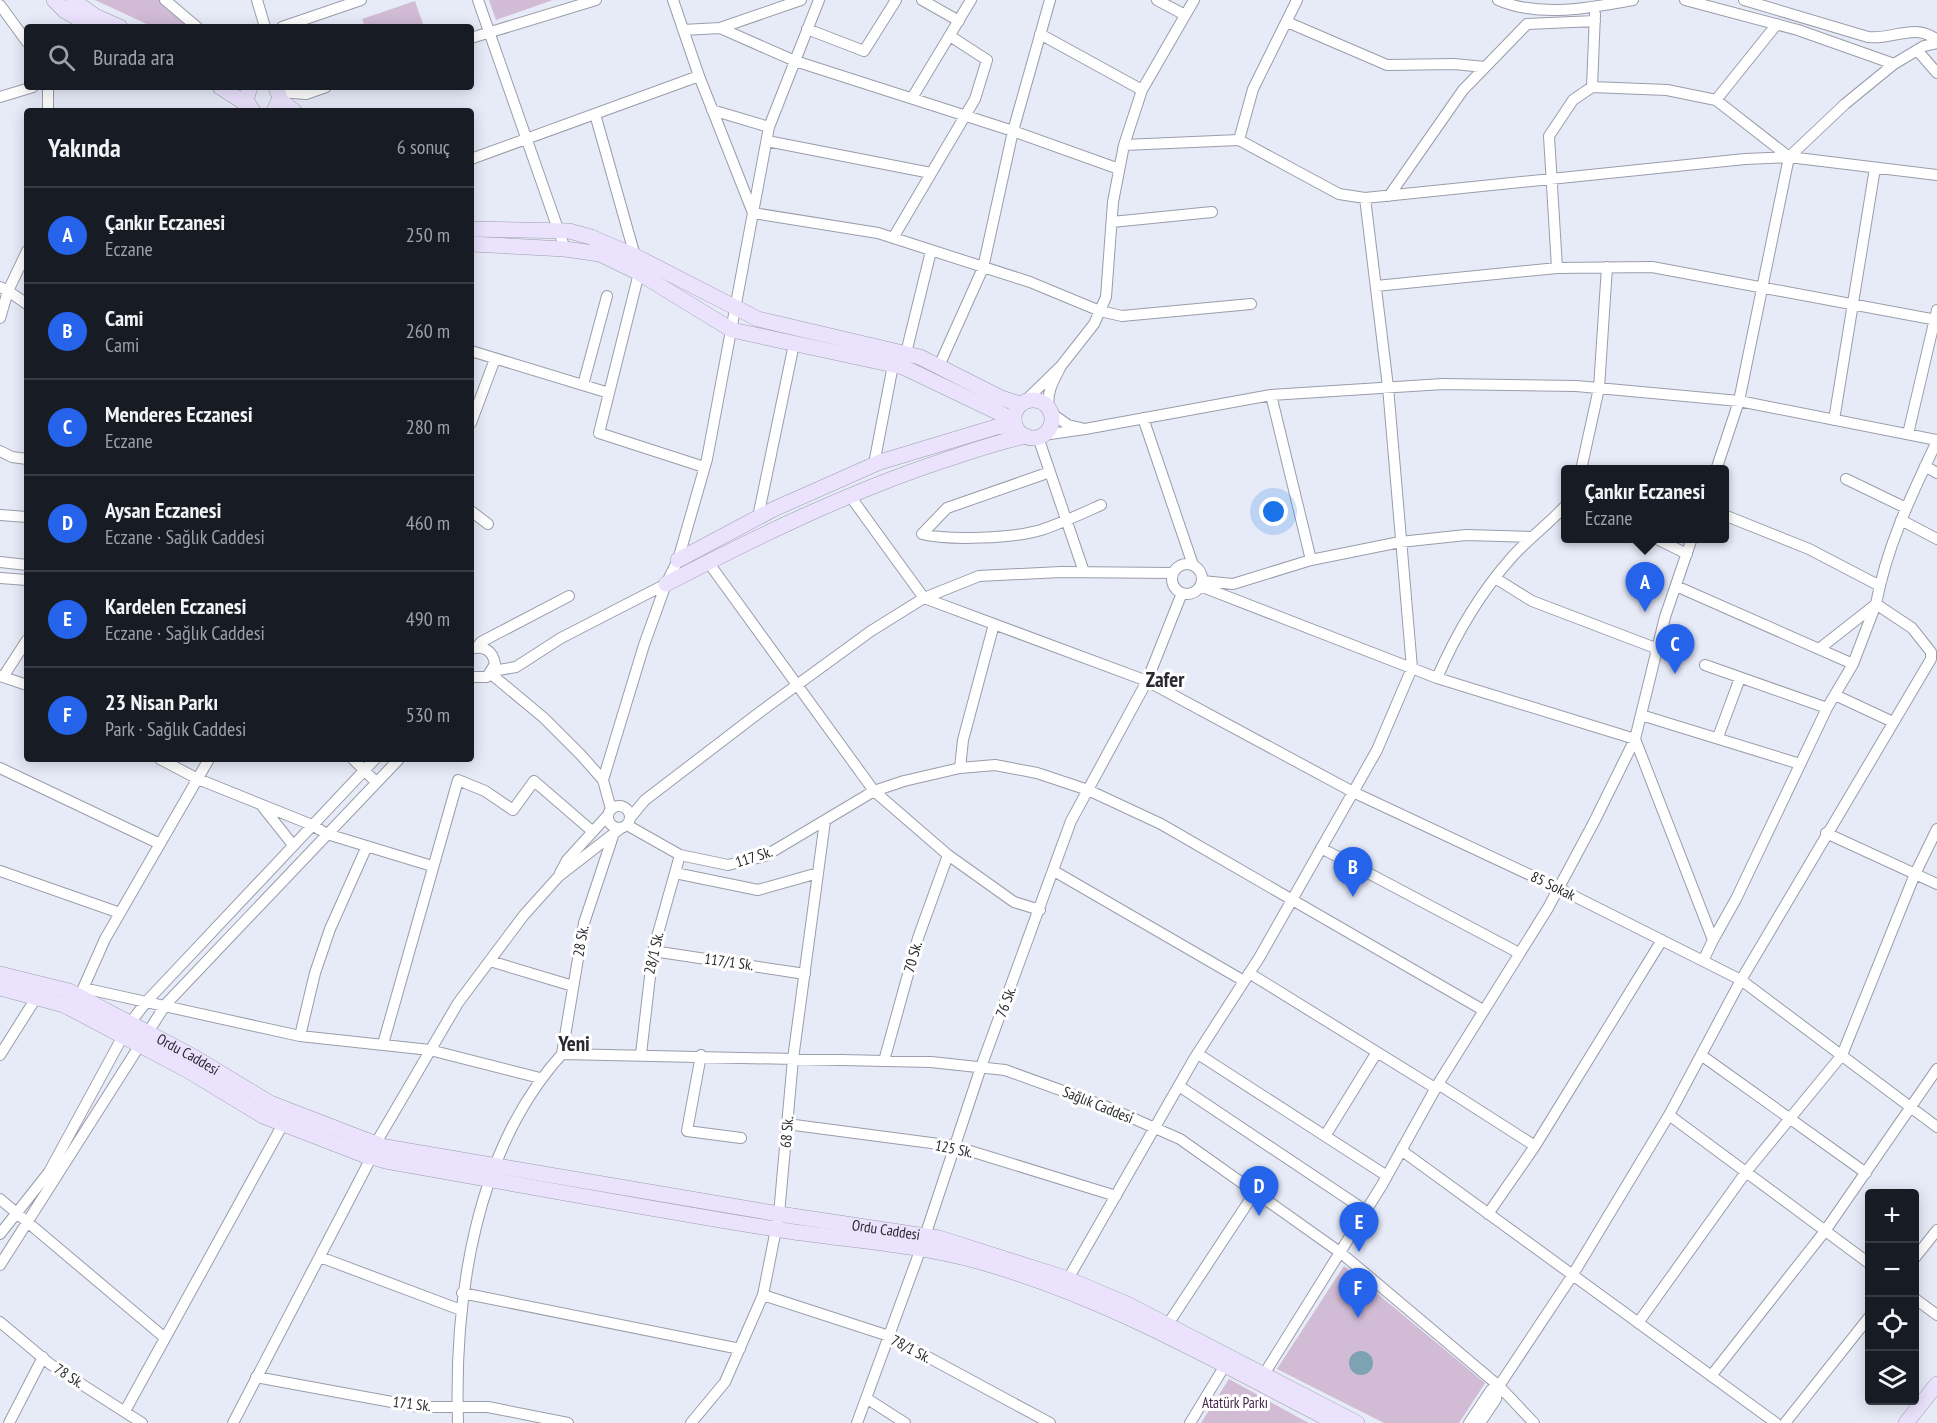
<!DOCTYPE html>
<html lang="tr">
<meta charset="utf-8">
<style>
:root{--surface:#171b24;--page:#242831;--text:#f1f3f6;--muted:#9ea1a6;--line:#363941;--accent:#2563eb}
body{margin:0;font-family:"PT Sans Narrow",sans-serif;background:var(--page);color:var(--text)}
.controls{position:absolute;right:18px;bottom:18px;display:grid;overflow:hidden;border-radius:6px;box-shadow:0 3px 15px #0003}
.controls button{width:54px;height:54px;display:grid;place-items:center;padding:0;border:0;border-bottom:2px solid var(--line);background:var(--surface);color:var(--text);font:30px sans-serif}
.you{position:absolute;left:1274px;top:512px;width:21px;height:21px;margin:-15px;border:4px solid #fff;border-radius:50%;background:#1a73e8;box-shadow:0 0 0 9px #1a73e833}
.badge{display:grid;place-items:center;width:39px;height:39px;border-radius:50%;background:var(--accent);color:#fff;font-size:20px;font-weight:700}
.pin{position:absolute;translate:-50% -50px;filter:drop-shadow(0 2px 3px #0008)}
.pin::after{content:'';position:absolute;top:32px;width:21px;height:18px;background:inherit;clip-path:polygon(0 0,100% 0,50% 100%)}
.popup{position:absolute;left:1561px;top:465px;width:168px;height:78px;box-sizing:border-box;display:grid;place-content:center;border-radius:6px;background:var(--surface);filter:drop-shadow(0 2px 4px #0005);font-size:20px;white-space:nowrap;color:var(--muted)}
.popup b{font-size:22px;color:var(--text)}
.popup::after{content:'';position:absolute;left:50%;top:100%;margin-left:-12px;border:12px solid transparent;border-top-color:var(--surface)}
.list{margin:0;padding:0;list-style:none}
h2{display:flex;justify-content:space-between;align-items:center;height:78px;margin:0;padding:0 24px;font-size:26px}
h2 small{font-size:20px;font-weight:400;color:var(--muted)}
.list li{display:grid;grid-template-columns:39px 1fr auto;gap:18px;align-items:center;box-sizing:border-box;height:96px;padding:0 24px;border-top:2px solid var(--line)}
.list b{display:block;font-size:22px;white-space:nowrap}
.list p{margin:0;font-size:20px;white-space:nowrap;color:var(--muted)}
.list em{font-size:20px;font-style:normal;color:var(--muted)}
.icon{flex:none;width:33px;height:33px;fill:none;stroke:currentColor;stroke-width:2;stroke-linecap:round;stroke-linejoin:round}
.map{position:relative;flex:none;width:1937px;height:1423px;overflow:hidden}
.search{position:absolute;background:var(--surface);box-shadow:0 3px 15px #0003;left:24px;top:24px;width:450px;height:66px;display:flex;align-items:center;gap:15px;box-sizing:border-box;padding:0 21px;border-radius:6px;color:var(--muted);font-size:22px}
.panel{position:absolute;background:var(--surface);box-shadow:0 3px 15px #0003;left:24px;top:108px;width:450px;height:654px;border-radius:6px}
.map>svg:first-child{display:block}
.green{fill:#d1bbd5}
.water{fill:#7ca2b3}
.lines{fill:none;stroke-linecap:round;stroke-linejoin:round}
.street-casing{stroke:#9a9daa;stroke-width:12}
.secondary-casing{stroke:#9a9daa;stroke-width:16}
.street{stroke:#fff;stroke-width:10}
.secondary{stroke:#ebe2fe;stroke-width:15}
.labels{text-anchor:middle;stroke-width:6;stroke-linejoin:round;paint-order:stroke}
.street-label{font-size:15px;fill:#282a2e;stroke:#fff}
.park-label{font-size:15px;fill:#48274e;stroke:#fff}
.district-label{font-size:21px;font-weight:bold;fill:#282a2e;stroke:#fff}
</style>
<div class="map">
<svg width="1937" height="1423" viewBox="0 0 1937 1423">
<rect width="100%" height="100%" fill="#e7ebf8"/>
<!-- green -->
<path class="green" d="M95 0H159L189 23 187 27H153Z
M489 0H553L496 20Z
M415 1 424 27H365L362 19Z
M1344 1266 1485 1383 1459 1423H1384L1277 1369Z
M1229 1379 1303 1420 1309 1423H1201Z"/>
<!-- water -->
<path class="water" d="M1349 1363a12 12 0 1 1 24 0a12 12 0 1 1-24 0Z"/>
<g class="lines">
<defs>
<path id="street" d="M165 0 197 27
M257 0 265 27
M478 0 565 249
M673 0 699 76 753 213 878 233 1030 282 1100 311 1122 316 1251 304
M922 0 959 21
M1157 0 1185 15
M1498 0C1539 18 1591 8 1633 0
M1685 0 1798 30 1894 64
M1744 0 1868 37C1893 40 1915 22 1937 40
M0 5 27 42
M1287 22 1387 65 1454 64 1485 67
M282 27 361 0
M720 28 801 0
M807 29 864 51 896 0
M683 30 720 28 795 61 1013 131 1119 169
M1040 34 1142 90
M471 38 596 0
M1917 50 1937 73
M1592 87 1595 14
M279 92 306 94 326 87
M0 97 33 87
M912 98 971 0
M1716 100 1777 24
M712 110 769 127
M48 111V87
M595 114 635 256
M1239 140 1253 89 1297 0
M767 141 931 173
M1124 145 1239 140 1339 194 1365 198 1745 159 1789 157 1937 175
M471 159 699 76
M1389 196 1463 90 1527 24 1595 21
M1112 222 1212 212
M893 238 975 99 987 60 950 36
M27 251 8 291 27 304
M1557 268 1549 136 1573 100 1592 87 1667 90 1716 100 1789 157
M639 273 599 433 704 467
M1376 286 1557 268 1652 267 1937 320
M0 287 8 291 0 318
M471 351 609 393
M906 353 931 251
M939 366 983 268 1013 131 1050 0
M1061 366 1094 324 1106 297 1113 202 1124 145 1142 90 1194 0
M583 385 607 296
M1271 395 1311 560
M1026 400 1061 366C1054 380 1046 392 1049 408
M1143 418 1193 565
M1834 420 1875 168
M471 423 495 359
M1085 429 1271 395 1443 384 1576 386 1739 401 1937 440
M1908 434 1937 310
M1043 435 1085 429 1068 425 1051 413
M1038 437 1084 572
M0 451 12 457 27 459
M874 464 893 365
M1925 466 1937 473
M1581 470 1599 388 1607 267
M1716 470 1739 401 1789 157 1845 104 1894 64 1924 46 1937 43
M1050 472 947 508 922 534C949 541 1014 538 1041 530 1062 523 1081 514 1101 505
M1846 479 1906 508
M850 496 924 598 1147 681 1353 792 1558 888 1741 980 1937 1127
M471 511 488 524
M0 515 27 517
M1724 515 1809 549 1880 586
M758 517 794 344
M1901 520 1937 539
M1655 538 1687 554
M0 562 27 565
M708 562 874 791 948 855 1014 902 1040 910
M1172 579a15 15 0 1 1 30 0a15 15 0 1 1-30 0Z
M0 578 27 580
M1495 578 1532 601 1658 649
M1202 581 1233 584 1311 560 1400 542 1466 535 1532 537
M1200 586 1437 678 1635 739 1713 940 1703 961
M1676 586 1853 664
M477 647 481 642 569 596
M1819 649 1875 605
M1705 665 1827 708
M493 671 516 667 561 638 666 584
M491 674 544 718 581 755 603 780 611 809
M0 676 27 685
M3 677 27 640
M471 677H487L495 664C493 651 484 645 471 649
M1437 678C1456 634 1480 593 1512 557 1529 538 1549 524 1566 505
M1835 695 1893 722
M1641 715 1800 764
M1718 737 1740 678
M160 759 198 779 312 825 327 834 432 866
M353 759 376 782
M0 768 160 844
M960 768 963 740 994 624
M603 780 644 645 666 584 678 560 707 459 769 127 819 0
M608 817a11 11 0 1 1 22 0a11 11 0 1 1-22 0Z
M262 806 293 845
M630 818 645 800 760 712 871 631 924 598 979 576 1061 572 1173 573
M627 825 680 855 728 865 765 856 874 791 904 781 960 768 995 765 1037 773 1088 790 1161 824 1483 1010
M1826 833 1937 884
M1321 848 1519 953
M0 871 120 913
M1054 871 1244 981
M560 873 567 860 608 815
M675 873 758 890 818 873
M1713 940 1736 899 1827 708 1853 664 1876 604
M653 951 805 974
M490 961 573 986
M1249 973 1435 1088
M83 988 300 1036 430 1050 540 1078
M81 993 105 939 209 759
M300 1036 315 973 330 929 367 846
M383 1044 458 780 485 791 513 810 534 781 592 831
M562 1054 931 1062 1005 1070 1107 1107 1180 1139 1341 1253 1499 1386 1534 1423
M562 1054 584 923 613 836
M641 1054 653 951 680 855
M1198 1054 1387 1176
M0 1055 36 998
M701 1055 687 1131 741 1138
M1701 1055 1866 1173
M884 1061 918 938 948 855
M1438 1084 1535 1146
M1179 1086 1366 1211
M1669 1115 1870 1264
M787 1124 954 1146 1116 1196
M1325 1136 1377 1052
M376 1143 458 1003 524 915 559 876 621 828
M1401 1150 1776 1423
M0 1199 165 1338
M1488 1214 1535 1146 1662 940
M0 1234 49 1172 130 1023 147 1001 375 759
M320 1257 461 1310
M1914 1259 1937 1230
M0 1265 166 1004 399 759
M1068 1279 1194 1059 1259 958 1377 750 1412 668 1388 387 1365 198
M462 1293 740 1349
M763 1295 889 1336 1050 1423
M1914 1298 1937 1315
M0 1322 50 1364 142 1423
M1638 1323 1746 1172 1842 1055 1915 874 1937 829
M1168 1324 1255 1192
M1711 1376 1825 1231 1937 1069
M256 1377 419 1407H488L568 1423
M1261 1379 1382 1185 1438 1084 1548 908 1594 822 1635 739 1665 617 1692 538
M866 1398 905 1423
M125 1411 283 1124
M9 1423 43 1357
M233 1423 371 1158
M458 1423C454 1297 475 1150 562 1054
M691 1423 725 1382 763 1295 779 1214 793 1059 825 821
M857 1423 921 1248 981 1067 1071 821 1147 681 1182 593
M1190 1423 1224 1367
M1469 1423 1491 1390 1499 1386 1572 1276 1669 1115 1741 980 1931 659V652L1912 628 1876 604C1887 545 1912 494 1937 441
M1480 1423 1496 1399 1498 1387
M1785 1423 1870 1316"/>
<g id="secondary">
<path d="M54 0 65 11 93 27"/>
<path d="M73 0 95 16 120 27"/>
<path d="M220 87 248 105"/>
<path d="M250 87 246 100 253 111"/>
<path d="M280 100 294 111"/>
<path d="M274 111 280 98 276 87"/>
<path d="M471 229 569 231 591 237 635 256 758 319 920 357 1001 398 1020 404"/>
<path d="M471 244 565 249 600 254 639 273 732 330 903 367 1014 420"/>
<circle cx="1033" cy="419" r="19"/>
<path d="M678 560 774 509 880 462 996 427 1015 425"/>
<path d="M666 584C756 537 846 493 942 461 970 452 997 442 1026 436"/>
<path id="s1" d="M0 974 69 991 194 1057 270 1103 371 1142"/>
<path d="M0 988 64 1005 187 1070 263 1116 369 1157"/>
<path id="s2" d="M380 1146 779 1214 939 1238 1068 1279 1127 1304 1357 1423"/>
<path d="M375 1158 381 1149 378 1144 371 1142 365 1147 366 1155 386 1161C516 1184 645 1208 775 1229 842 1240 911 1243 977 1261 1104 1296 1219 1363 1336 1423"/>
<path d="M1906 1423 1937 1384"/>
</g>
</defs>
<!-- street casing -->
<use href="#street" class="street-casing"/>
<!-- secondary casing -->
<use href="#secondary" class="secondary-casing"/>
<!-- street -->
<use href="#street" class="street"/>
<!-- secondary -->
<use href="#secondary" class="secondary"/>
</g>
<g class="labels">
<!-- street labels -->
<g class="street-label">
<text transform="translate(754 857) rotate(-18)" y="5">117 Sk.</text>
<text transform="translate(1553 886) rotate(26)" y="5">85 Sokak</text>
<text transform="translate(581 941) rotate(-80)" y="5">28 Sk.</text>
<text transform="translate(654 953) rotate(-77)" y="5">28/1 Sk.</text>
<text transform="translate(913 957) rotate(-74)" y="5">70 Sk.</text>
<text transform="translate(729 962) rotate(8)" y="5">117/1 Sk.</text>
<text transform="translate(1006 1002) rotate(-69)" y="5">76 Sk.</text>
<text dy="5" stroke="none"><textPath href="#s1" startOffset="206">Ordu Caddesi</textPath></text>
<text transform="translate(1098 1105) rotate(22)" y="5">Sağlık Caddesi</text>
<text transform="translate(787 1132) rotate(-85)" y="5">68 Sk.</text>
<text transform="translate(954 1149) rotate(12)" y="5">125 Sk.</text>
<text dy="5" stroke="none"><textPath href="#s2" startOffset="513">Ordu Caddesi</textPath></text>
<text transform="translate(911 1349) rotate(28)" y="5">78/1 Sk.</text>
<text transform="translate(69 1376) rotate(33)" y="5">78 Sk.</text>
<text transform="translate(412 1404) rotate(7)" y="5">171 Sk.</text>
</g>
<!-- park labels -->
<g class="park-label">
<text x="1235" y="1408">Atatürk Parkı</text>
</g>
<!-- district labels -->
<g class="district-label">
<text x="1165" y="687">Zafer</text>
<text x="574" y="1051">Yeni</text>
</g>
</g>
</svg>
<div class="controls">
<button>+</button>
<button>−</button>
<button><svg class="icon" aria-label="locate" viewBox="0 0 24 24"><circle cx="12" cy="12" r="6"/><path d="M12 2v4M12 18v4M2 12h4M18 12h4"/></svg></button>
<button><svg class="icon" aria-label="layers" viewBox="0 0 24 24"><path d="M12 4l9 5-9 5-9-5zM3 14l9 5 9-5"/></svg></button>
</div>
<div class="you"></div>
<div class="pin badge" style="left:1645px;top:612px">A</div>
<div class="popup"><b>Çankır Eczanesi</b>Eczane</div>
<div class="pin badge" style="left:1353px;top:897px">B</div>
<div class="pin badge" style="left:1675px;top:674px">C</div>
<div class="pin badge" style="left:1259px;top:1216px">D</div>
<div class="pin badge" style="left:1359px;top:1252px">E</div>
<div class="pin badge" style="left:1358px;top:1318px">F</div>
<div class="search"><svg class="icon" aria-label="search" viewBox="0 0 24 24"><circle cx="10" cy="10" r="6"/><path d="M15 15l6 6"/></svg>Burada ara</div>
<section class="panel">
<h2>Yakında<small>6 sonuç</small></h2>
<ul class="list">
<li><span class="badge">A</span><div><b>Çankır Eczanesi</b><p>Eczane</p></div><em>250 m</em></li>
<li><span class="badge">B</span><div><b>Cami</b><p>Cami</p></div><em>260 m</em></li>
<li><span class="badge">C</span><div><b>Menderes Eczanesi</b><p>Eczane</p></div><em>280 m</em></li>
<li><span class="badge">D</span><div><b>Aysan Eczanesi</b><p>Eczane · Sağlık Caddesi</p></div><em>460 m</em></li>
<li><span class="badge">E</span><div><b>Kardelen Eczanesi</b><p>Eczane · Sağlık Caddesi</p></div><em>490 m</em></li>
<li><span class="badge">F</span><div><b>23 Nisan Parkı</b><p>Park · Sağlık Caddesi</p></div><em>530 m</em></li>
</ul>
</section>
</div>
